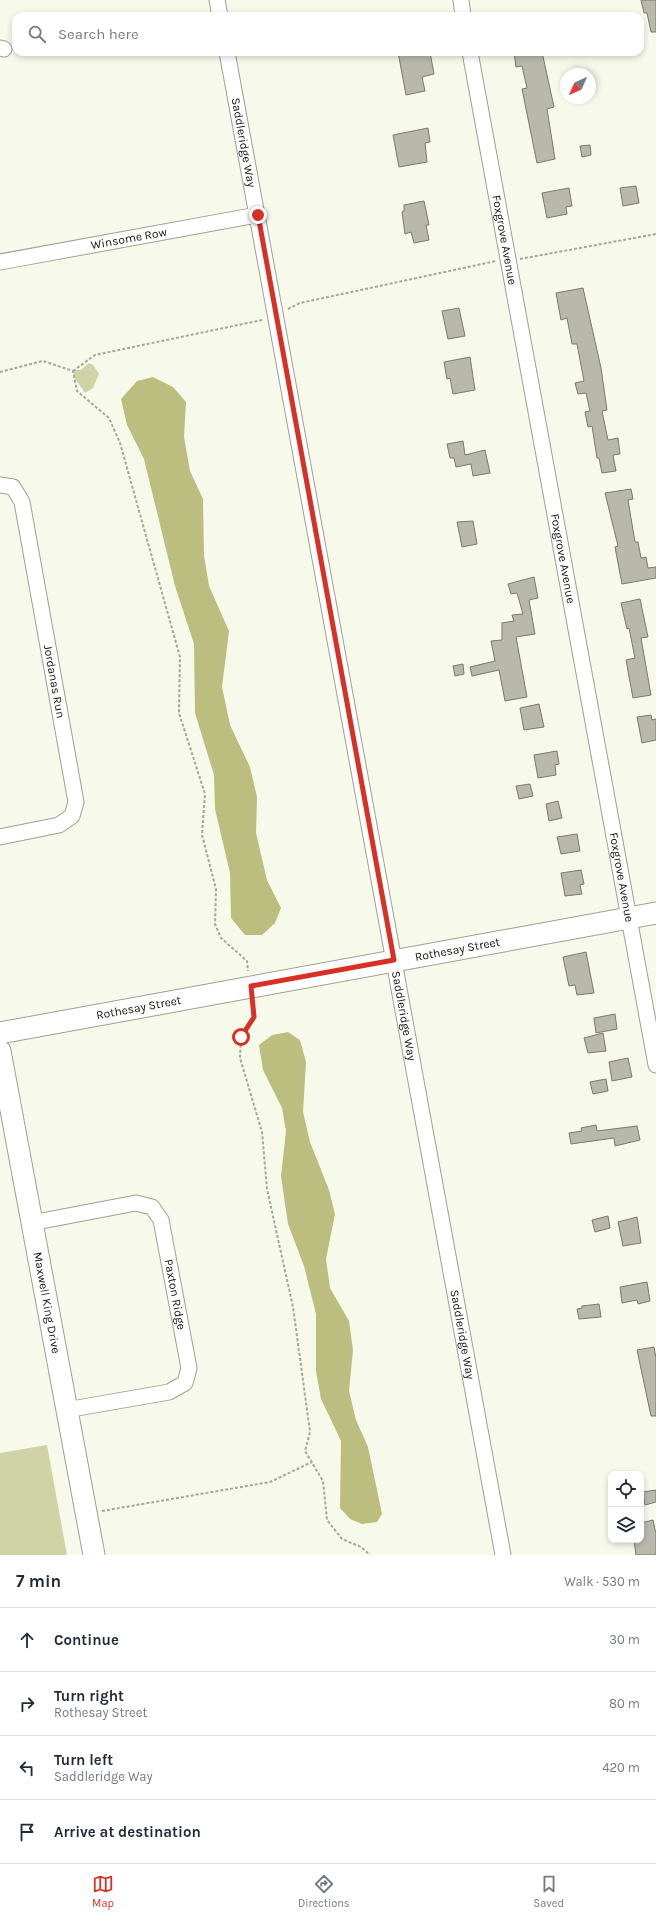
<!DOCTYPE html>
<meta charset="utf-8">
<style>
:root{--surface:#fff;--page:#f2f2f3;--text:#1f2937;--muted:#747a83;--line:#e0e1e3;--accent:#d93025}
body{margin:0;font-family:Karla,sans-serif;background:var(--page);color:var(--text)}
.controls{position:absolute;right:12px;bottom:12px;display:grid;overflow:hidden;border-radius:8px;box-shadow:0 2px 6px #0003}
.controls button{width:36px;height:36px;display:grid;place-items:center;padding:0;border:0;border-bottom:1px solid var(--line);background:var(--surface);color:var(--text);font:20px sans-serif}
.compass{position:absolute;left:560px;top:68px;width:36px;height:36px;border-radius:50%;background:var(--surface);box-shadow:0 2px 6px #0003;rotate:225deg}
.stop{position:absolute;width:12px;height:12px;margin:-9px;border:3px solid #d93025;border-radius:50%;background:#fff}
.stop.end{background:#d93025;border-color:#fff;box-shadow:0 1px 4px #0008}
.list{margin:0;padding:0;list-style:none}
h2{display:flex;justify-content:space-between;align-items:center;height:52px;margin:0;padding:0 16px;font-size:17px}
h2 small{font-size:13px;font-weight:400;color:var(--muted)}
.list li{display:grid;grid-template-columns:26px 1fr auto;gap:12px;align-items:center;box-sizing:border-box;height:64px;padding:0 16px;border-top:1px solid var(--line)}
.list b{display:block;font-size:15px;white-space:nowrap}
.list p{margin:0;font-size:13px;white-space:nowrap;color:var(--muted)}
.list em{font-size:13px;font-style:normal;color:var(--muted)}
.icon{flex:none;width:22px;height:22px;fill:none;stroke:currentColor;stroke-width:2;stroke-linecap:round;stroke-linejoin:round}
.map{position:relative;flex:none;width:656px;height:1555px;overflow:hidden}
.search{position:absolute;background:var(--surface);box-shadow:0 2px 6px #0003;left:12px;right:12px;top:12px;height:44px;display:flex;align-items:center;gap:10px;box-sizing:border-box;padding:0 14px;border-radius:12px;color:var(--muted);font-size:15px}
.sheet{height:308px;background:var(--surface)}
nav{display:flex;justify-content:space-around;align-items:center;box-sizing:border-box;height:56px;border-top:1px solid var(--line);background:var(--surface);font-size:11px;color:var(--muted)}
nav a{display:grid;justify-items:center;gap:2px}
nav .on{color:var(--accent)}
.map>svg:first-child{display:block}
.green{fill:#d0d3a5}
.water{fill:#bbbe7f}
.building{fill:#b8b9ab;stroke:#797a6d}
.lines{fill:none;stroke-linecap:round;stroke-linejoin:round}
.street-casing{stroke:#9ea092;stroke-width:17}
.secondary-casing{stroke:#9ea092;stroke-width:23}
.path{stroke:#a6a79c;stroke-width:2;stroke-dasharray:3 2;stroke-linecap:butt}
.street{stroke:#fff;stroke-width:15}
.secondary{stroke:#fff;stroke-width:21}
.route{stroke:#d93025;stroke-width:5}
.labels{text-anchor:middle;stroke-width:3;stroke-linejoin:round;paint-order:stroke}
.street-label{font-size:12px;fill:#12120d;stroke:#f7f9ea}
</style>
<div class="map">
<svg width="656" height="1555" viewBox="0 0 656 1555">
<rect width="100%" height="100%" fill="#f7f9ea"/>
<!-- green -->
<path class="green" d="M89 363 93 365 99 374 93 388 85 393 74 377V370H81Z
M47 1445 67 1555H0V1453Z"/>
<!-- water -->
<path class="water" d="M153 377 173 387 186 402 184 437 190 471 203 499 204 555 209 586 229 631 222 687 230 725 250 767 257 797 256 833 267 880 281 908 275 923 262 935H245L231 918 230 873 215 809 214 775 195 713 194 644 175 586 144 459 127 425 121 399 137 381Z
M288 1032 300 1040 306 1062 303 1112 310 1142 329 1190 335 1214 326 1259 330 1288 349 1321 353 1350 349 1391 356 1420 368 1447 382 1514 377 1522 362 1524 350 1519 340 1508 341 1441 321 1399 316 1371V1314L304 1266 288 1224 281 1176 286 1131 282 1108 263 1070 259 1045 272 1035Z"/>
<!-- building -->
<path class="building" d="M641 0H656V32H651L647 13H644Z
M398 52H430L434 74 422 77 425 91 406 95Z
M514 52H542L554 107 547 109 555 159 537 163 522 89 527 88 522 66 516 67Z
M428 128 430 142 425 143 427 162 399 167 393 135Z
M590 145 591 155 582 157 580 146Z
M636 186 639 203 623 206 620 188Z
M569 188 572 206 566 207 567 214 547 218 542 193Z
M424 201 429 225H426L429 240 414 243 411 232 405 234 402 212 404 211V205Z
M583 288 601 368 607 410 602 411 608 440 618 438 620 454 613 455 616 471 602 473 599 458H597L592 426 588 427 585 412 590 411 586 393 578 394 575 383 584 381 577 344H572L567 318 561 320 556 293Z
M459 308 465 336 448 339 442 311Z
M470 357 475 390 453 394 450 378 447 379 444 362Z
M463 441 465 455 485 450 490 473 473 476 471 464 456 467 454 458H450L447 444Z
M631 489 633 499 628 500 635 542H638L641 558 646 557 648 568 656 567V578L622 584 615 547 618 546 605 493Z
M473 521 477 544 462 547 457 522Z
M534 577 538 598 529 600 535 634 516 637 527 697 505 701 499 670 472 676 470 667 495 661 491 641 502 640V623L514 621 512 615 523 614 517 593 511 594 508 584Z
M640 599 648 637 641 638 651 695 633 698 626 660 635 658 629 628 627 629 621 603Z
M463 664 464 674 455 676 453 666Z
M539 704 544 727 524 730 520 708Z
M651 715 652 720 656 719V740L642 743 637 717Z
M557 751 559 764 555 765 556 775 538 778 534 755Z
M530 784 533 796 519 799 516 786Z
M558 801 562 818 549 821 546 804Z
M577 834 580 851 561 854 557 837Z
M581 870 584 884 580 885 582 894 565 896 561 873Z
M586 952 594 993 577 995 575 985 569 986 563 957Z
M615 1014 617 1029 596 1033 594 1018Z
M603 1033 606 1051 588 1053 584 1038Z
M628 1058 632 1077 612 1081 609 1062Z
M606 1079 608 1091 593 1094 590 1082Z
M596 1125 597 1131 637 1126 640 1140 615 1146 614 1138 571 1144 569 1133 582 1131 581 1128Z
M608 1216 610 1228 595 1232 592 1220Z
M637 1217 641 1243 623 1246 618 1222Z
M647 1282 650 1301 638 1304 637 1300 622 1303 620 1287Z
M599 1304 601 1317 579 1319 577 1309 582 1308V1306Z
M654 1347 656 1358V1416H651L637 1350Z
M656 1490V1502L645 1505 643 1492Z
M653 1520 656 1534V1555H636L634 1540H641V1523Z"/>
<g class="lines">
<defs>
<g id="street">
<path d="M217 0 220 16"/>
<path d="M461 0 463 16"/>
<path d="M0 48 4 49"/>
<path id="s1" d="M227 52 503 1555"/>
<path id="s2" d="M470 52 656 1065"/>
<path id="s3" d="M0 262 257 215"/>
<path id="s4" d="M0 485 13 487 22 502 76 802 72 816 59 825 0 837"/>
<path id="s5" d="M31 1223 136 1203 152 1207 161 1220 189 1368 185 1383 169 1392 66 1410"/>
</g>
<g id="secondary">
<path id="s6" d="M0 1033 656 913"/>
<path id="s7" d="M0 1051 94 1555"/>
</g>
</defs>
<!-- street casing -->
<use href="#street" class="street-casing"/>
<!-- secondary casing -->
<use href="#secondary" class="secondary-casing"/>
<!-- path -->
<path class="path" d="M520 259 656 234
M288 309 300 303 496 261
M73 371 95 355 262 320
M0 372 43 361 73 371 77 391 109 418 120 443 180 657 179 713 205 794 202 835 216 889 215 924 221 938 247 961 248 971
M253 1003V1017L241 1037 240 1058 262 1132 267 1189 293 1307 310 1432 305 1451 323 1481 327 1520 342 1539 361 1547 370 1555
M102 1511 270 1482 312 1462"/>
<!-- street -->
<use href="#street" class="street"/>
<!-- secondary -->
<use href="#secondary" class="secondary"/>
</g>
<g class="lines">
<!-- route -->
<path class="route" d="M241 1037 254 1017 251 986 394 960 258 215"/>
</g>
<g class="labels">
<!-- street labels -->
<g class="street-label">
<text dy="4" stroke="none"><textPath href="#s1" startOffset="92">Saddleridge Way</textPath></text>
<text dy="4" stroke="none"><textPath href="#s3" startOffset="131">Winsome Row</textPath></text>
<text dy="4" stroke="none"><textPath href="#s2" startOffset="191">Foxgrove Avenue</textPath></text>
<text dy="4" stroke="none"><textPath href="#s2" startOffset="515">Foxgrove Avenue</textPath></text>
<text dy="4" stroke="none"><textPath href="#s4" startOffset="213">Jordanas Run</textPath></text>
<text dy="4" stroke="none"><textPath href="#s2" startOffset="839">Foxgrove Avenue</textPath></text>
<text dy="4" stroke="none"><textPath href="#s6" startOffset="465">Rothesay Street</textPath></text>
<text dy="4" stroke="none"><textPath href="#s6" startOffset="141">Rothesay Street</textPath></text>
<text dy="4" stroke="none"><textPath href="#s1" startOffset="980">Saddleridge Way</textPath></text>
<text dy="4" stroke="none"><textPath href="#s5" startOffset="215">Paxton Ridge</textPath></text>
<text dy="4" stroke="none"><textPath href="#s7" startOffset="256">Maxwell King Drive</textPath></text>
<text dy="4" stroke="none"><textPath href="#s1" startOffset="1304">Saddleridge Way</textPath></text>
</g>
</g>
</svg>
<div class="controls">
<button><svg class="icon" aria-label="locate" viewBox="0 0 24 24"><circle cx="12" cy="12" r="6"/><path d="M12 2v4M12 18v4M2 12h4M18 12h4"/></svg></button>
<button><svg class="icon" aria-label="layers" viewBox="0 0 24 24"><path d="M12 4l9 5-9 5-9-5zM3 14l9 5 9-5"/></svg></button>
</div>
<svg class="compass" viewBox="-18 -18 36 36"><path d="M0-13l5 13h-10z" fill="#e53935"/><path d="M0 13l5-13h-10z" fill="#747a83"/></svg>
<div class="stop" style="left:241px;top:1037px"></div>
<div class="stop end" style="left:258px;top:215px"></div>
<div class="search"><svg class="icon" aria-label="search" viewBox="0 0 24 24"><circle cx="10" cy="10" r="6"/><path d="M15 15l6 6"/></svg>Search here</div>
</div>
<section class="sheet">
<h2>7 min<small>Walk · 530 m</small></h2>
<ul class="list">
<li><svg class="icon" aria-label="ahead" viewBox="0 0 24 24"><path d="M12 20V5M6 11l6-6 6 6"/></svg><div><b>Continue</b></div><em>30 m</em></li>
<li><svg class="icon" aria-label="right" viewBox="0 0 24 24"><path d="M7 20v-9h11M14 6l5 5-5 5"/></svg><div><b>Turn right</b><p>Rothesay Street</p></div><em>80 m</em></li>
<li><svg class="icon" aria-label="left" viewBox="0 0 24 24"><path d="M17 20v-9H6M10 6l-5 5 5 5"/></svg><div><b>Turn left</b><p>Saddleridge Way</p></div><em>420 m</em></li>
<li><svg class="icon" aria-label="arrive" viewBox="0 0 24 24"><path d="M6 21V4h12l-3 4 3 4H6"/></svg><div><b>Arrive at destination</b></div></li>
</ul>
</section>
<nav>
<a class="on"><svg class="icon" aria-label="map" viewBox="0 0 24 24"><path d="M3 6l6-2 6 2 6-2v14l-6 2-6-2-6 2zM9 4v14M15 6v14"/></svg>Map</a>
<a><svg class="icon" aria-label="directions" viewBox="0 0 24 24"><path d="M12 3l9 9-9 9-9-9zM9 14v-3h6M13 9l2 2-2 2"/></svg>Directions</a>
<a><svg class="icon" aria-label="saved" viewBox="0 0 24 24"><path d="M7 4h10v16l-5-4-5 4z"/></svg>Saved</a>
</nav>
